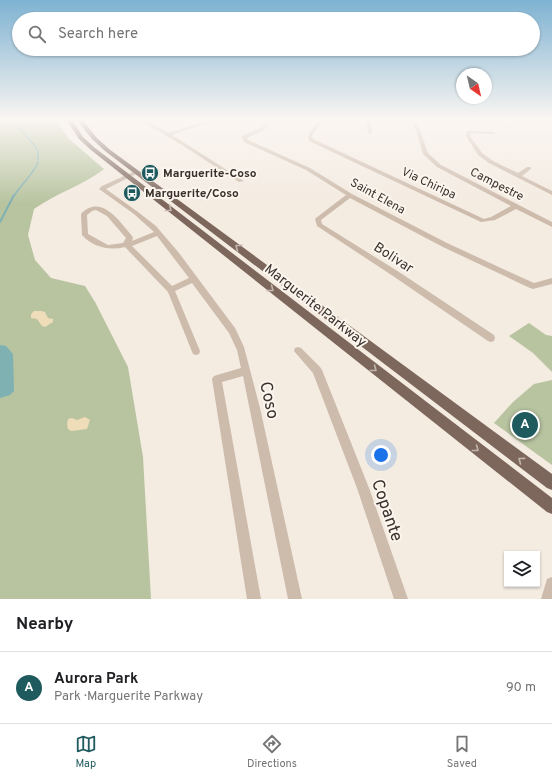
<!DOCTYPE html>
<meta charset="utf-8">
<style>
:root{--surface:#fff;--page:#f6f6f6;--text:#202124;--muted:#757577;--line:#e0e0e0;--accent:#1f5a5e}
body{margin:0;font-family:Overpass,sans-serif;background:var(--page);color:var(--text)}
.controls{position:absolute;right:12px;bottom:12px;display:grid;overflow:hidden;border-radius:0px;box-shadow:0 1px 3px #0004}
.controls button{width:36px;height:36px;display:grid;place-items:center;padding:0;border:0;border-bottom:1px solid var(--line);background:var(--surface);color:var(--text);font:20px sans-serif}
.compass{position:absolute;left:456px;top:68px;width:36px;height:36px;border-radius:50%;background:var(--surface);box-shadow:0 1px 3px #0004;rotate:146deg}
.you{position:absolute;left:381px;top:455px;width:14px;height:14px;margin:-10px;border:3px solid #fff;border-radius:50%;background:#1a73e8;box-shadow:0 0 0 6px #1a73e833}
.badge{display:grid;place-items:center;width:26px;height:26px;border-radius:50%;background:var(--accent);color:#fff;font-size:13px;font-weight:700}
.pin{position:absolute;translate:-50% -50%;border:2px solid #fff;box-shadow:0 1px 4px #0006}
.list{margin:0;padding:0;list-style:none}
h2{display:flex;justify-content:space-between;align-items:center;height:52px;margin:0;padding:0 16px;font-size:17px}
h2 small{font-size:13px;font-weight:400;color:var(--muted)}
.list li{display:grid;grid-template-columns:26px 1fr auto;gap:12px;align-items:center;box-sizing:border-box;height:72px;padding:0 16px;border-top:1px solid var(--line)}
.list b{display:block;font-size:15px;white-space:nowrap}
.list p{margin:0;font-size:13px;white-space:nowrap;color:var(--muted)}
.list em{font-size:13px;font-style:normal;color:var(--muted)}
.icon{flex:none;width:22px;height:22px;fill:none;stroke:currentColor;stroke-width:2;stroke-linecap:round;stroke-linejoin:round}
.map{position:relative;flex:none;width:552px;height:599px;overflow:hidden}
.search{position:absolute;background:var(--surface);box-shadow:0 1px 3px #0004;left:12px;right:12px;top:12px;height:44px;display:flex;align-items:center;gap:10px;box-sizing:border-box;padding:0 14px;border-radius:22px;color:var(--muted);font-size:15px}
.sheet{height:124px;background:var(--surface)}
nav{display:flex;justify-content:space-around;align-items:center;box-sizing:border-box;height:56px;border-top:1px solid var(--line);background:var(--surface);font-size:11px;color:var(--muted)}
nav a{display:grid;justify-items:center;gap:2px}
nav .on{color:var(--accent)}
.map>svg:first-child{display:block}
.green{fill:#b8c4a0}
.sand{fill:#efdcb8}
.water{fill:#7fb0b2}
.lines{fill:none;stroke-linecap:round;stroke-linejoin:round}
.stream-far1{stroke:#7fb0b2;stroke-width:1.5}
.stream{stroke:#7fb0b2;stroke-width:2}
.street{fill:#cdbbac;fill-rule:evenodd}
.primary{fill:#7d675c;fill-rule:evenodd}
.oneway{stroke:#c2b5ac}
.labels{text-anchor:middle;stroke-width:4;stroke-linejoin:round;paint-order:stroke}
.far-poi-label{font-size:12px;font-weight:bold;fill:#3b302b;stroke:#fbf5ee;text-anchor:start}
.far-street-label{font-size:12px;fill:#3b302b;stroke:#fbf5ee}
.street-label{font-size:14px;fill:#3b302b;stroke:#fbf5ee}
.near-street-label{font-size:17px;fill:#3b302b;stroke:#fbf5ee}
</style>
<div class="map">
<svg width="552" height="599" viewBox="0 0 552 599">
<rect width="100%" height="100%" fill="#f4ebe1"/>
<g class="green">
<path d="M0,119H56L69,139L104,169C82,186 56,193 34,209L28,235L35,260L51,278L85,286L95,302L128,367L143,457L151,599H0Z"/>
<polygon points="529,323 546,335 552,336 552,372 533,353 509,336"/>
<polygon points="552,380 552,465 494,423 513,402 534,384"/>
</g>
<g class="sand">
<polygon points="34,311 41,311 45,312 48,318 53,319 53,322 45,327 42,326 37,319 31,318 31,314"/>
<polygon points="85,417 90,420 87,429 71,431 68,429 67,424 68,419 72,418 77,420"/>
</g>
<polygon class="water" points="0,345 6,346 13,354 14,391 10,395 0,398"/>
<g class="lines">
<g class="stream-far1">
<polyline points="11,119 35,146 38,151 38,160"/>
<path d="M14,196C21,184 34,174 38,162"/>
</g>
<polyline class="stream" points="0,222 14,195"/>
<g class="street">
<polygon points="138,119 144,119 169,133 211,119 218,119 172,135 244,181 239,182 182,145"/>
<path d="M269,119H273C268,130 257,133 247,138L248,140L310,168L352,194L447,243L514,274L534,283L552,278V284L533,289L530,288L443,247L350,198L321,220L322,224L399,272L494,335L495,338L494,341L491,342L488,341L393,276L317,226L315,219L316,218L346,195L306,170L244,142L242,137V136L262,127Z"/>
<polygon points="317,119 321,119 320,124 312,136 313,139 484,219 491,217 511,206 437,167 423,154 416,130 410,119 414,119 420,130 428,153 441,165 552,222 552,227 516,209 495,220 481,222 309,141 308,136 316,124"/>
<polygon points="364,119 368,119 371,124 372,134 368,133 367,124"/>
<polygon points="467,131 495,132 495,133 493,134 471,133 470,136 482,153 493,161 518,173 527,167 531,167 531,169 522,176 552,191 552,195 489,163 478,155 466,136"/>
<path d="M135,171L140,172L106,189L138,212L156,226L179,253L235,328L244,347L260,408L302,599H288L243,376L222,382L261,599H247L212,379L214,376L217,375L241,368L237,350L229,333L192,283L175,291L200,351L199,354L196,355L193,354L168,292L125,247C109,251 93,247 82,235L81,214C101,193 120,222 132,236L133,238L132,241L154,232L134,214L99,189L102,186ZM96,210L107,216L126,238L123,243L108,245L88,234L87,215L92,211ZM157,236L189,278L172,286L132,246Z"/>
<polygon points="298,347 301,348 320,367 322,370 369,488 408,599 394,599 357,488 313,373 294,351 295,348"/>
<polygon points="552,577 552,599 541,599 547,579"/>
</g>
<g class="primary">
<polygon points="66,119 72,119 83,137 95,148 552,498 552,514 547,512 91,150 79,139"/>
<polygon points="76,119 82,119 96,137 109,149 552,474 552,490 547,488 105,151 92,139"/>
</g>
</g>
<defs><path id="oneway-chevron" d="M-2-3.5L2.5 0L-2 3.5" fill="none" stroke-width="1.6" stroke-linecap="round" stroke-linejoin="round"/></defs>
<g class="oneway">
<use href="#oneway-chevron" transform="translate(169 209) rotate(38)"/>
<use href="#oneway-chevron" transform="translate(238 247) rotate(-143)"/>
<use href="#oneway-chevron" transform="translate(271 289) rotate(37)"/>
<use href="#oneway-chevron" transform="translate(374 369) rotate(38)"/>
<use href="#oneway-chevron" transform="translate(476 449) rotate(38)"/>
<use href="#oneway-chevron" transform="translate(521 460) rotate(-143)"/>
</g>
<linearGradient id="sky" x2="0" y2="1"><stop stop-color="#7eb2d2"/><stop offset="0.59" stop-color="#faf6f2"/><stop offset="1" stop-color="#faf6f2" stop-opacity="0"/></linearGradient>
<rect width="552" height="203" fill="url(#sky)"/>
<defs>
<symbol id="bus-disc" viewBox="-11 -11 22 22"><circle r="9.5" fill="#1f5a5e" stroke="#fbf5ee"/><path d="M-5-6H5V4H4V6H2V4H-2V6H-4V4H-5ZM-3.5-4V0h7V-4ZM-3.5 1.2v1.5H-2V1.2ZM2 1.2v1.5H3.5V1.2Z" fill="#fff"/></symbol>
</defs>
<g fill-rule="evenodd">
<use href="#bus-disc" x="140" y="163" width="20" height="20"/>
<use href="#bus-disc" x="122" y="183" width="20" height="20"/>
</g>
<g class="labels">
<g class="far-poi-label">
<text x="163" y="177">Marguerite-Coso</text>
<text x="145" y="197">Marguerite/Coso</text>
</g>
<g class="far-street-label">
<text transform="translate(429 183) rotate(25)" y="4">Via Chiripa</text>
<text transform="translate(497 184) rotate(27)" y="4">Campestre</text>
<text transform="translate(378 196) rotate(29)" y="4">Saint Elena</text>
</g>
<g class="street-label">
<text transform="translate(394 257) rotate(33)" y="5">Bolivar</text>
<text transform="translate(316 305) rotate(38)" y="5">Marguerite Parkway</text>
</g>
<g class="near-street-label">
<text transform="translate(270 400) rotate(77)" y="6">Coso</text>
<text transform="translate(388 510) rotate(71)" y="6">Copante</text>
</g>
</g>
</svg>
<div class="controls">
<button><svg class="icon" aria-label="layers" viewBox="0 0 24 24"><path d="M12 4l9 5-9 5-9-5zM3 14l9 5 9-5"/></svg></button>
</div>
<svg class="compass" viewBox="-18 -18 36 36"><path d="M0-13l5 13h-10z" fill="#e53935"/><path d="M0 13l5-13h-10z" fill="#757577"/></svg>
<div class="you"></div>
<div class="pin badge" style="left:525px;top:425px">A</div>
<div class="search"><svg class="icon" aria-label="search" viewBox="0 0 24 24"><circle cx="10" cy="10" r="6"/><path d="M15 15l6 6"/></svg>Search here</div>
</div>
<section class="sheet">
<h2>Nearby<small></small></h2>
<ul class="list">
<li><span class="badge">A</span><div><b>Aurora Park</b><p>Park · Marguerite Parkway</p></div><em>90 m</em></li>
</ul>
</section>
<nav>
<a class="on"><svg class="icon" aria-label="map" viewBox="0 0 24 24"><path d="M3 6l6-2 6 2 6-2v14l-6 2-6-2-6 2zM9 4v14M15 6v14"/></svg>Map</a>
<a><svg class="icon" aria-label="directions" viewBox="0 0 24 24"><path d="M12 3l9 9-9 9-9-9zM9 14v-3h6M13 9l2 2-2 2"/></svg>Directions</a>
<a><svg class="icon" aria-label="saved" viewBox="0 0 24 24"><path d="M7 4h10v16l-5-4-5 4z"/></svg>Saved</a>
</nav>
